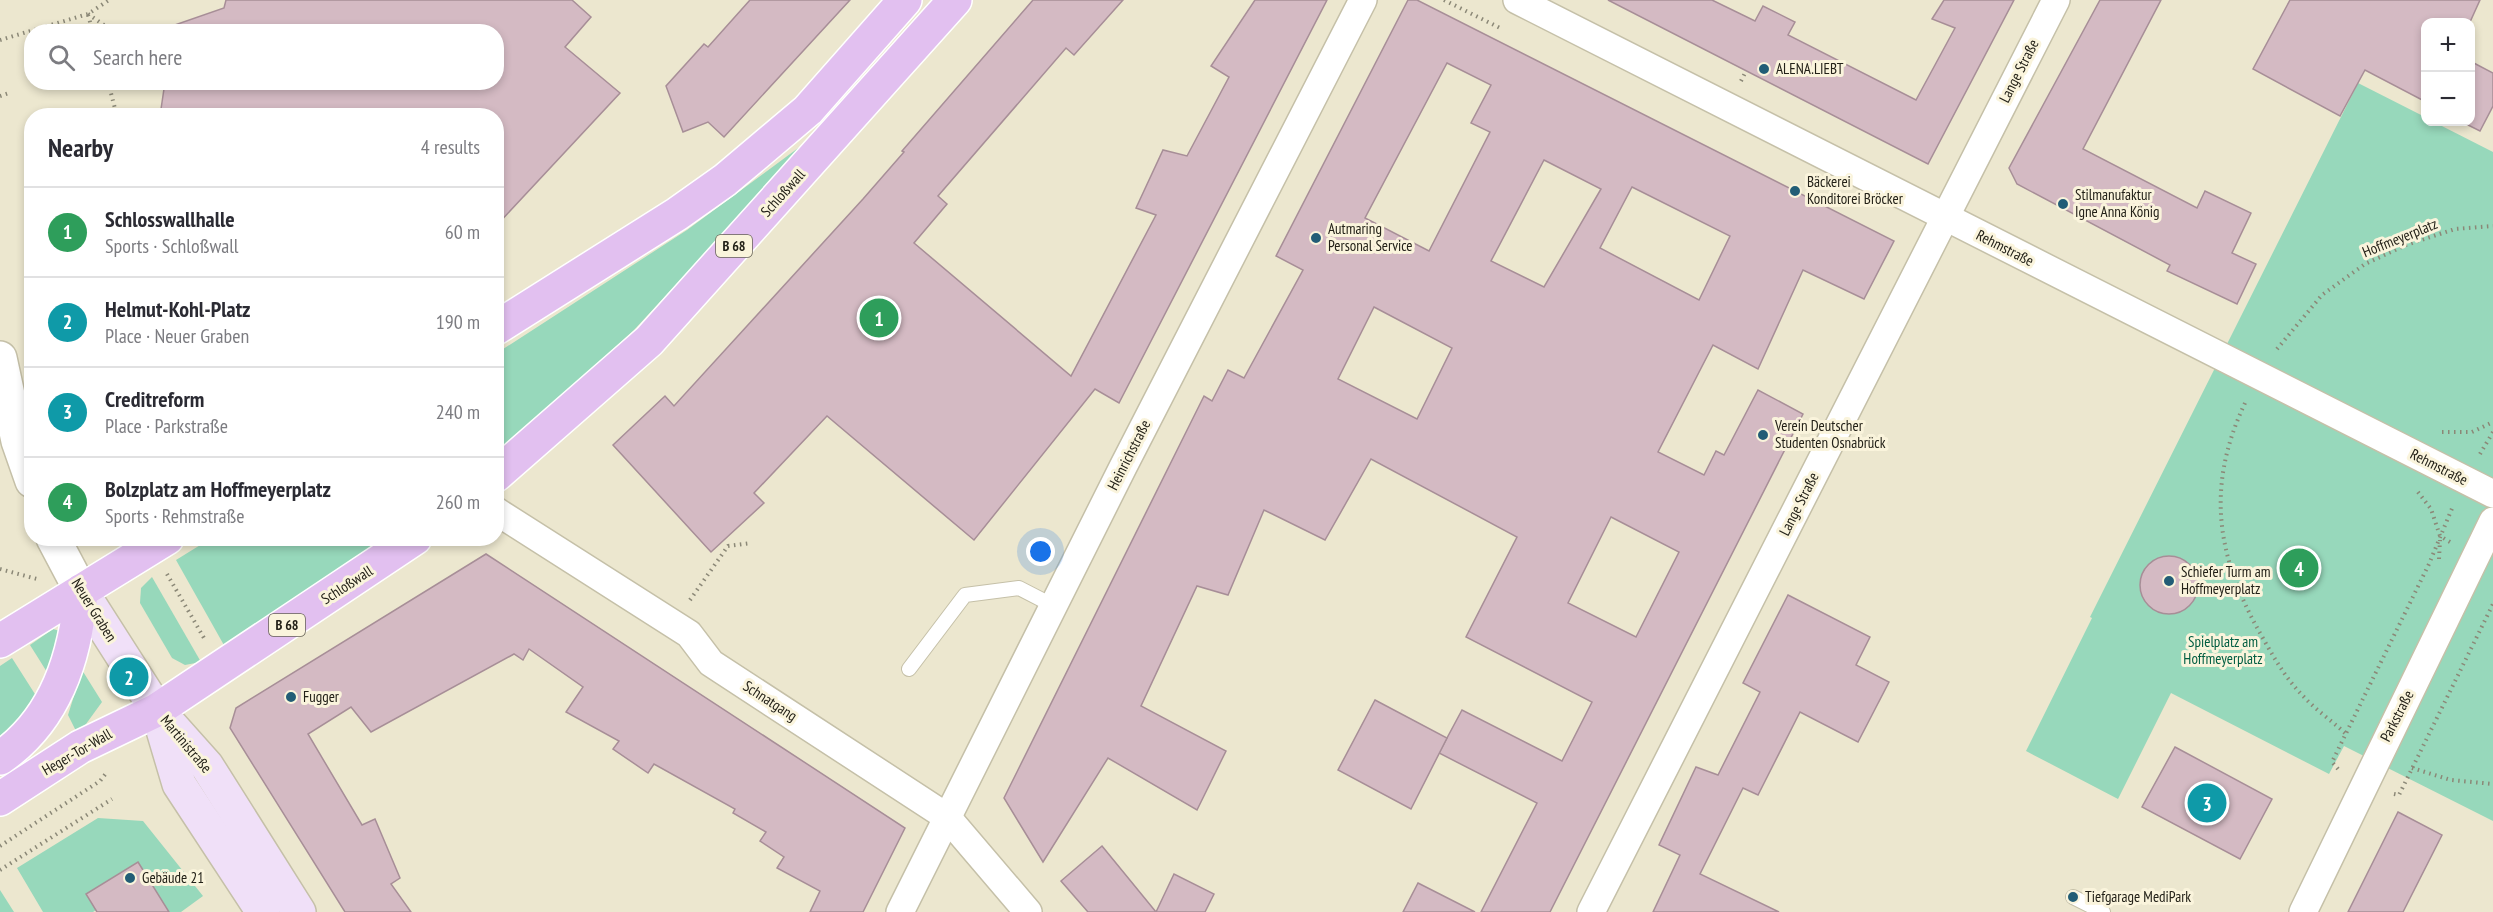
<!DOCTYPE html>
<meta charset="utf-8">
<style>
:root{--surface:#fff;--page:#f2f2f3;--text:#2b2b33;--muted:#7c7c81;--line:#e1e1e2;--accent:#b45309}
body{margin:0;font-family:"PT Sans Narrow",sans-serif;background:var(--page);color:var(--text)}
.controls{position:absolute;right:18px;top:18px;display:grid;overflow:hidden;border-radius:12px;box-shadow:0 3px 9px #0003}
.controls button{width:54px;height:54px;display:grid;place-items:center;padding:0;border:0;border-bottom:2px solid var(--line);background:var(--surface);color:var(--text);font:30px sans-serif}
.you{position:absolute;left:1041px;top:552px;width:21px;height:21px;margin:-15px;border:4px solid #fff;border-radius:50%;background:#1a73e8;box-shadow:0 0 0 9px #1a73e833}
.badge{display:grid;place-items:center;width:39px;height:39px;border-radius:50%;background:var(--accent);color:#fff;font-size:20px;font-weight:700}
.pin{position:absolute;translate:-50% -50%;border:3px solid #fff;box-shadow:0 2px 6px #0006}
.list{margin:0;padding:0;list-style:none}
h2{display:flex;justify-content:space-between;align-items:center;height:78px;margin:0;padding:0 24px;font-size:26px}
h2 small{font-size:20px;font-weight:400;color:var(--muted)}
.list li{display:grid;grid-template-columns:39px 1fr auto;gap:18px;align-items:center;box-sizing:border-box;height:90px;padding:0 24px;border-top:2px solid var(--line)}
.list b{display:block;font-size:22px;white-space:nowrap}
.list p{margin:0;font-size:20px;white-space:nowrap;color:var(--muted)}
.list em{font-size:20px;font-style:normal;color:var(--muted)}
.icon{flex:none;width:33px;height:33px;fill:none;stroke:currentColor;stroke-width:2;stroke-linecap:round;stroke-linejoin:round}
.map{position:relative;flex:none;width:2493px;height:912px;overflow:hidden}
.search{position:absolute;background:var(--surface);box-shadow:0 3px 9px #0003;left:24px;top:24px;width:480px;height:66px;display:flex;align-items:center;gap:15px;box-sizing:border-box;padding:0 21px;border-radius:24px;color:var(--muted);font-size:22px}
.panel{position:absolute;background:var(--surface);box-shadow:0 3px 9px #0003;left:24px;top:108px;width:480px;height:438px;border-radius:24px}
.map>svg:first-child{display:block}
.green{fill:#97d8bb}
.building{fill:#d4bac3;stroke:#a78e97;stroke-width:1.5;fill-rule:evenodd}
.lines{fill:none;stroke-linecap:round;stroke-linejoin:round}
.service-casing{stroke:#c5c0a8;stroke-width:16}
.minor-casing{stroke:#c5c0a8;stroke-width:30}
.tertiary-casing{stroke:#c5c0a8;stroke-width:36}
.secondary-casing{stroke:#c5c0a8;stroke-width:36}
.primary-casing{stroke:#fff;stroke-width:36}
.path{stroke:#8b8877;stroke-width:4;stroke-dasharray:1.5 4.5;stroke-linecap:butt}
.service{stroke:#fff;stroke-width:14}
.minor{stroke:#fff;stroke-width:27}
.tertiary{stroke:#fff;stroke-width:33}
.secondary{stroke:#f0e0f8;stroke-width:33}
.primary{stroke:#e2c0f0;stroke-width:33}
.poi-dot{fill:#225d76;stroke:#faf4dc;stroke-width:2}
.labels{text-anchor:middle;stroke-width:6;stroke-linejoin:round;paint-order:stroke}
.shield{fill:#faf4dc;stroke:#646053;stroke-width:1.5}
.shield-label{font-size:14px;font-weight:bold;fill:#232118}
.poi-label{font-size:15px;fill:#232118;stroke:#faf4dc;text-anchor:start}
.street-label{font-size:15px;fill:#232118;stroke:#faf4dc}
.park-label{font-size:15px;fill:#005d41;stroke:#faf4dc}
</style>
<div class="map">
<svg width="2493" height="912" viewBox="0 0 2493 912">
<rect width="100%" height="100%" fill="#ece7cf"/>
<g class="green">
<polygon points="2358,83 2425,117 2426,122 2434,122 2493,152 2493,821 2344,746 2329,774 2171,693 2118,799 2026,751 2092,618 2090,617"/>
<polygon points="813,137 634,330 497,455 497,353 687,230"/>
<polygon points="210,539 392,539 225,647 176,560"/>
<polygon points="152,577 201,662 185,665 172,658 140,603 141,588"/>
<polygon points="53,629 60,631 52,680 30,645"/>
<polygon points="12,658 40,702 0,747 0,666"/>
<polygon points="82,670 102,702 78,735 68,715"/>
<polygon points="98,818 143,821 203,896 181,912 169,912 138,862 86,894 96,910 93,912 43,912 17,868"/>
<polygon points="0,890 14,912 0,912"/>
</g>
<g class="building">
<polygon points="226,0 572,0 591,17 565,47 620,93 496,226 496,116 160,116 165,82 496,82 496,32 170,32 169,27 224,8"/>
<polygon points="750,0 850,0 724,137 708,122 683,132 666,86 704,44 708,47"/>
<polygon points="1033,0 1123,0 1074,55 1066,48 938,196 947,204 914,243 1071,376 1156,215 1136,208 1163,150 1187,156 1229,77 1211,66 1255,0 1327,0 1119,403 1095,389 974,540 827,416 754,493 764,503 711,552 613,445 665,396 674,406 863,199 904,152 902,151"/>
<path d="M1408,0H1417L1894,241L1864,299L1803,270L1758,369L1713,345L1658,452L1704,475L1716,451L1724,455L1758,390L1803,414L1550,912H1481L1537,803L1439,753L1462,710L1562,761L1592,702L1466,637L1517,537L1371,459L1325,540L1264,510L1228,595L1197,586L1141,706L1226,751L1197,810L1108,758L1043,862L1004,798L1204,396L1212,401L1228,370L1244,378L1303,270L1276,256ZM1447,63L1491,85L1471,123L1490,132L1429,251L1365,218ZM1544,160L1601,189L1544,287L1491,261ZM1632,187L1730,236L1699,300L1600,248ZM1374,307L1452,348L1417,419L1338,379ZM1611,517L1679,552L1636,637L1568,603Z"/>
<polygon points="1608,0 1712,0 1755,21 1763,6 1795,22 1788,35 1916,100 1955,28 1932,19 1944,0 2014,0 1928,164"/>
<polygon points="2100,0 2161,0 2083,149 2197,208 2205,191 2251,213 2232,253 2256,264 2237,304 2167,271 2170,265 2017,184 2009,168"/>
<polygon points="2290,0 2480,0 2470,22 2426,22 2426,102 2365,70 2340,116 2253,69"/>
<polygon points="2470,61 2493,73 2493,106 2480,131 2462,122 2470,122"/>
<polygon points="486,554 905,828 863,912 810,912 820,891 777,868 784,857 760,841 766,832 733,813 735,809 654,764 648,773 613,749 619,741 566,712 583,687 529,649 523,660 514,654 371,732 351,707 308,734 362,825 375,819 400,878 391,884 411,912 345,912 230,728 236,708"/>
<circle cx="2169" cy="585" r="29"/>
<polygon points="1788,595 1870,637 1856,665 1889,682 1858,742 1800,712 1758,795 1743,788 1700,874 1779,912 1653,912 1680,855 1659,845 1696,767 1718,775 1760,692 1743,683"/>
<polygon points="1375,700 1447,738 1411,809 1338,770"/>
<polygon points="2175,747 2272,799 2240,859 2142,807"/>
<polygon points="2398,812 2442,835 2403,912 2348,912"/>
<polygon points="1102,846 1156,912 1174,874 1214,894 1205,912 1088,912 1061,881"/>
<polygon points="138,862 169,912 97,912 86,894"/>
<polygon points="1418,883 1475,912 1403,912"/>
</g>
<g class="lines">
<defs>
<g id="service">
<polyline points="909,669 965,595 1019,588 1052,605"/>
<polyline points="2073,897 2103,912"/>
</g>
<g id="minor">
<polyline points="1517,0 2493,494"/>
<polyline points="496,511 689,634 711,663 947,817 1028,912"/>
<polyline points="900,912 1123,467 1363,0"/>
<polyline points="1591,912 2056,0"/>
<polyline points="2303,912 2493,521"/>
</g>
<g id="tertiary">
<polyline points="0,358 18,441 32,481"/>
<polyline points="53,538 81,591"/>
</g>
<g id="secondary">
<polyline points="81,591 157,710 207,766 299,912"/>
<polyline points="160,720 179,784 263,912"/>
</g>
<g id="primary">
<polyline points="496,328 677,214 725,180 808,110 905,0"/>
<polyline points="496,475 649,341 955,0"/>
<polyline points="0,641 167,538"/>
<path d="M0,758C56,720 76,655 81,591"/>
<polyline points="0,799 80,747 157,710 415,538"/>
</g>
</defs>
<use href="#service" class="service-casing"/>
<use href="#minor" class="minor-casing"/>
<use href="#tertiary" class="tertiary-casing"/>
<use href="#secondary" class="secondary-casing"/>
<use href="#primary" class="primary-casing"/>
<g class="path">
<polyline points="1444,0 1500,28"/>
<polyline points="88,14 114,32"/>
<polyline points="88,15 93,32"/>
<polyline points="0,40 88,14 109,0"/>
<polyline points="1741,81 1746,71"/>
<polyline points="108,82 117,116"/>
<polyline points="0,96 9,93"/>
<polyline points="2277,349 2322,295 2365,264 2406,245 2455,229 2493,226"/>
<path d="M2245,403C2206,486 2216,555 2260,633C2273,656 2285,678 2304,697C2316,710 2332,721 2345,733"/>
<polyline points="2442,432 2472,432 2493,422"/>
<polyline points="2480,454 2493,432"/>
<polyline points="2418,492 2431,509 2440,536 2450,542"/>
<polyline points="2439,559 2440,540"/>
<polyline points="0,569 37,579"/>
<polyline points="167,574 204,638"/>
<polyline points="690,600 728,546 751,543"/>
<polyline points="2412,768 2451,780 2493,784"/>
<polyline points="2338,769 2332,762 2429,564 2453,506"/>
<polyline points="2394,794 2399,795 2493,604"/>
<polyline points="0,846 100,781 107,772"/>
<polyline points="0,870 112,799"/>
</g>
<use href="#service" class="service"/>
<use href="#minor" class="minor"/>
<use href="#tertiary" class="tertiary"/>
<use href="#secondary" class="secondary"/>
<use href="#primary" class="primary"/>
</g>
<g class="poi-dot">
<circle cx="1764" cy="69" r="6"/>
<circle cx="1795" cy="191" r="6"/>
<circle cx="2063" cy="204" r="6"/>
<circle cx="1316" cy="238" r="6"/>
<circle cx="1763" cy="435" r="6"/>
<circle cx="2169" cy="581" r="6"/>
<circle cx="291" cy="697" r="6"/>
<circle cx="130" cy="878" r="6"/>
<circle cx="2073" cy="897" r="6"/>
</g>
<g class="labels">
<g class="shield">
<rect x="716" y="235" width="36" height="22" rx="4.5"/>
<rect x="269" y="614" width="36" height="22" rx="4.5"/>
</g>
<g class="shield-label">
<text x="734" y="251">B 68</text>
<text x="287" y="630">B 68</text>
</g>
<g class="poi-label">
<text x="1776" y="74">ALENA.LIEBT</text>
<text x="1807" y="187">Bäckerei<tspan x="1807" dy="17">Konditorei Bröcker</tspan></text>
<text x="2075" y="200">Stilmanufaktur<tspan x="2075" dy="17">Igne Anna König</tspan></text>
<text x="1328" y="234">Autmaring<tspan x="1328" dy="17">Personal Service</tspan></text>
<text x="1775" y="431">Verein Deutscher<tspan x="1775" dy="17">Studenten Osnabrück</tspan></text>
<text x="2181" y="577">Schiefer Turm am<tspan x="2181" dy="17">Hoffmeyerplatz</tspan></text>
<text x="303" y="702">Fugger</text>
<text x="142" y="883">Gebäude 21</text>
<text x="2085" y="902">Tiefgarage MediPark</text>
</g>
<g class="street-label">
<text transform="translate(2019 71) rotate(-63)" y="5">Lange Straße</text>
<text transform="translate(783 193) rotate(-48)" y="5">Schloßwall</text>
<text transform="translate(2400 238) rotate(-22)" y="5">Hoffmeyerplatz</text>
<text transform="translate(2005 248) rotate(27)" y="5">Rehmstraße</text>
<text transform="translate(1129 455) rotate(-63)" y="5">Heinrichstraße</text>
<text transform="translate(2439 467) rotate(27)" y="5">Rehmstraße</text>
<text transform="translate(1799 504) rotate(-63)" y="5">Lange Straße</text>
<text transform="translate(347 585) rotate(-33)" y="5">Schloßwall</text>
<text transform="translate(94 610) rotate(58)" y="5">Neuer Graben</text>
<text transform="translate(770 701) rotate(33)" y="5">Schnatgang</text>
<text transform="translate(2397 716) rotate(-63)" y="5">Parkstraße</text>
<text transform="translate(186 744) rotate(50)" y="5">Martinistraße</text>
<text transform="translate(77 752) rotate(-30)" y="5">Heger-Tor-Wall</text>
</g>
<g class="park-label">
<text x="2223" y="647">Spielplatz am<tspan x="2223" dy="17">Hoffmeyerplatz</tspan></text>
</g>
</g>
</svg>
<div class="controls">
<button>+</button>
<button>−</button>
</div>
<div class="you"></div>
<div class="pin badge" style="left:879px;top:318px;background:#2e9e5b">1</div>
<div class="pin badge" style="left:129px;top:677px;background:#0f9aa8">2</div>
<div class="pin badge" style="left:2207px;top:803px;background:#0f9aa8">3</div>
<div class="pin badge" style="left:2299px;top:568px;background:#2e9e5b">4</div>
<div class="search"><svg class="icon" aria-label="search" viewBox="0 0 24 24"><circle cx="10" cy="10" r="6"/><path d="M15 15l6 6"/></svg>Search here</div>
<section class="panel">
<h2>Nearby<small>4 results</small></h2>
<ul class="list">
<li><span class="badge" style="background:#2e9e5b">1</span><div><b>Schlosswallhalle</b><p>Sports · Schloßwall</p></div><em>60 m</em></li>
<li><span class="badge" style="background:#0f9aa8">2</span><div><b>Helmut-Kohl-Platz</b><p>Place · Neuer Graben</p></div><em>190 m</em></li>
<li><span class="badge" style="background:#0f9aa8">3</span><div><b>Creditreform</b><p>Place · Parkstraße</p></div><em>240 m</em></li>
<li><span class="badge" style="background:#2e9e5b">4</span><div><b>Bolzplatz am Hoffmeyerplatz</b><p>Sports · Rehmstraße</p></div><em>260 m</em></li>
</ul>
</section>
</div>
